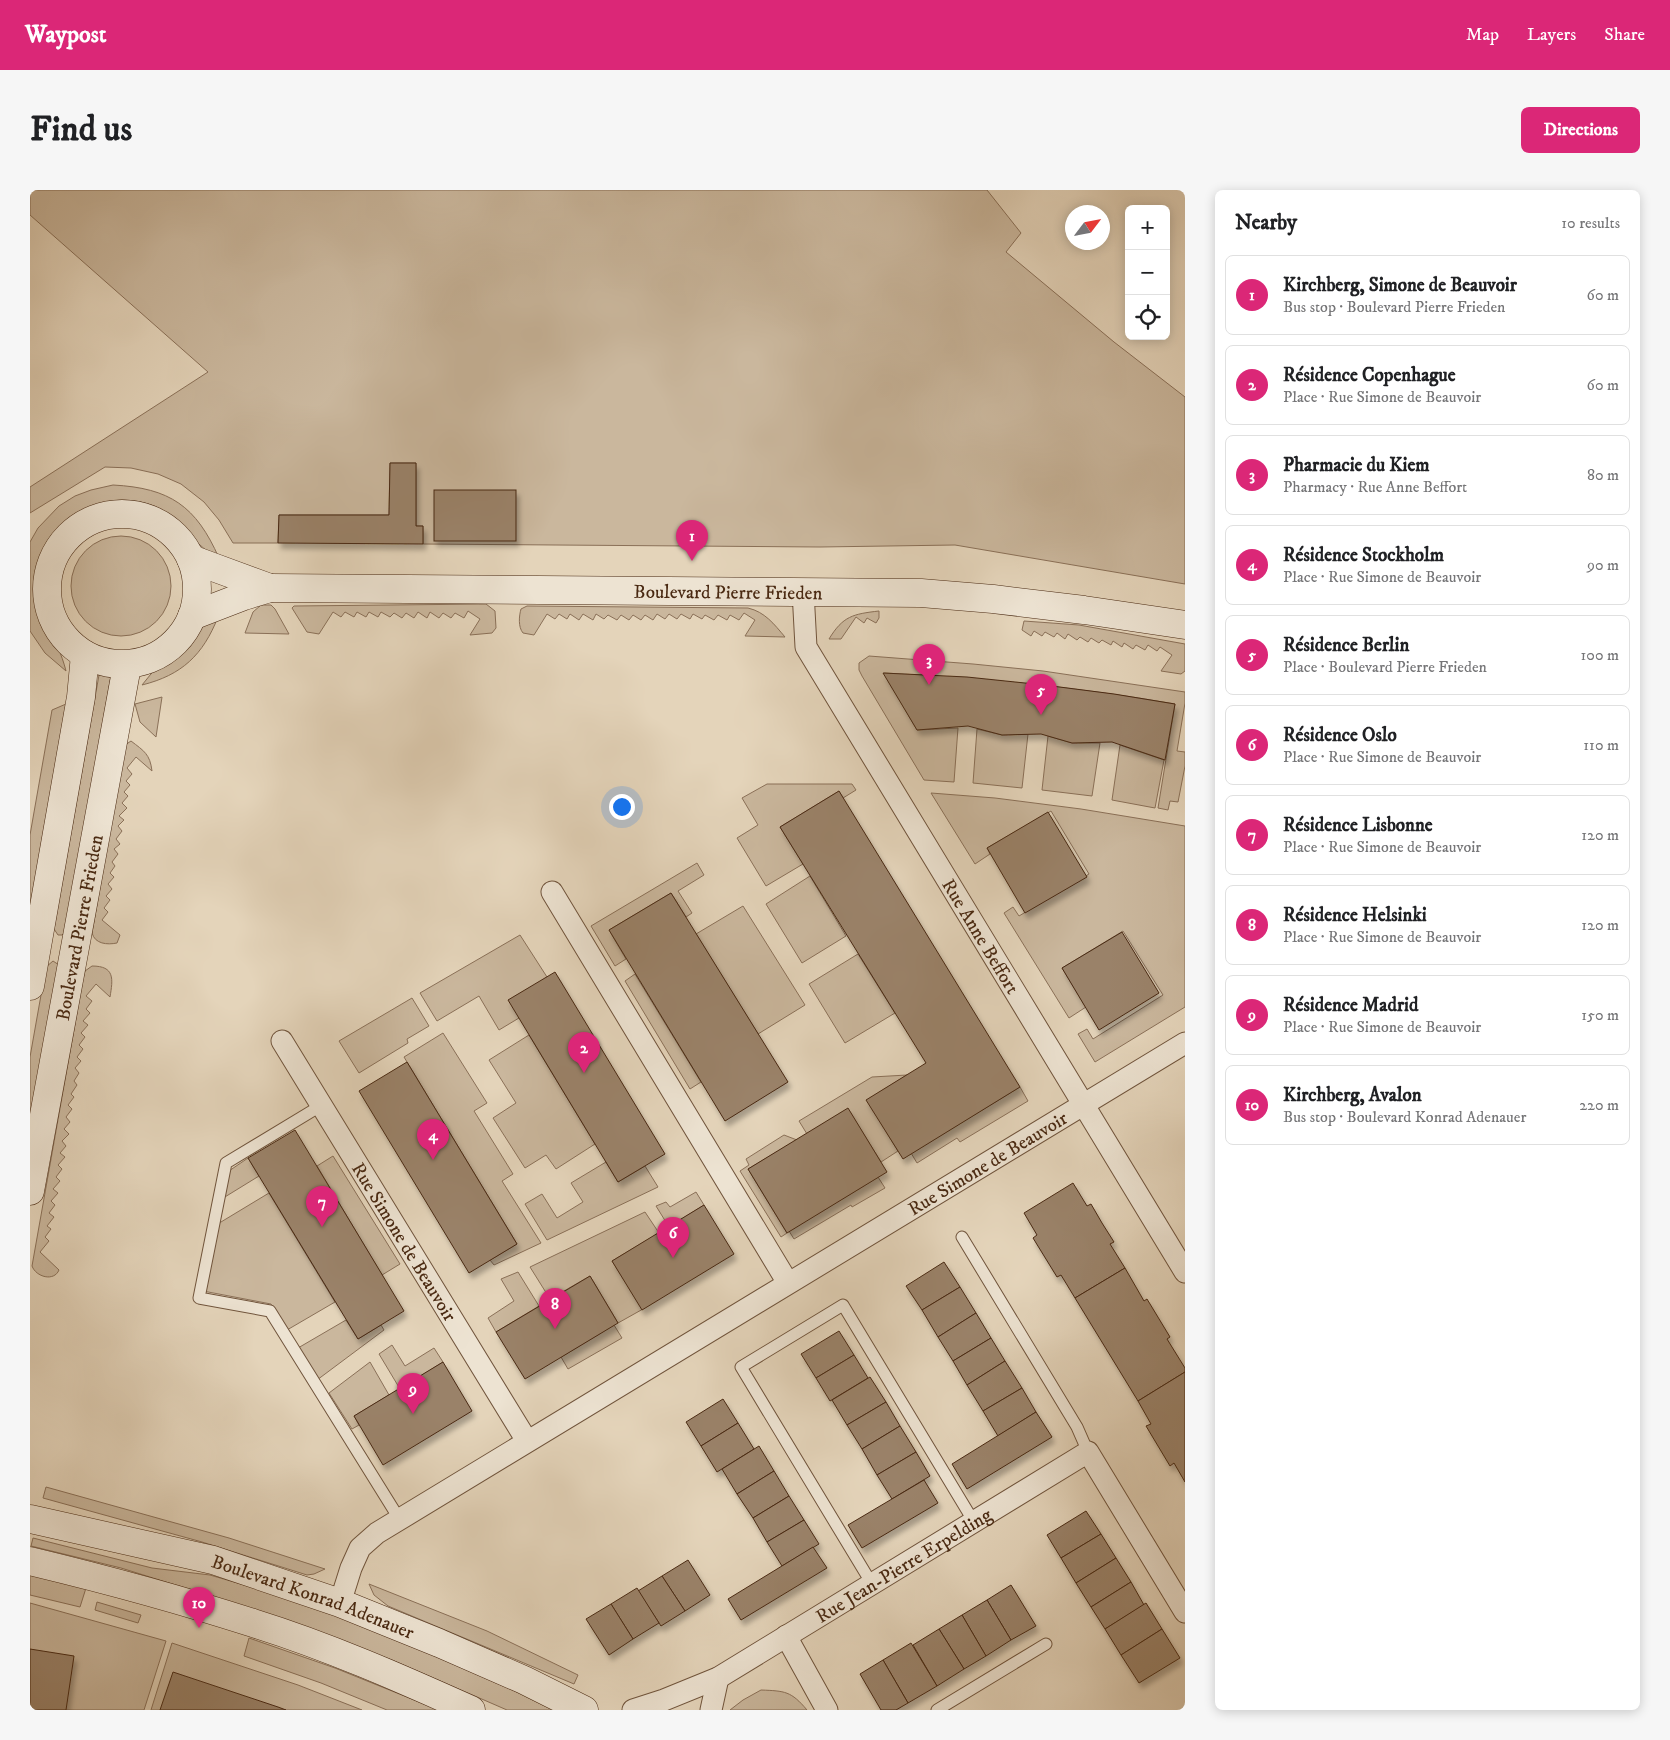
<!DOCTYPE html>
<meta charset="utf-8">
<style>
:root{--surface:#fff;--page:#f6f6f6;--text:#202124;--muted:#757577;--line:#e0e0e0;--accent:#db2777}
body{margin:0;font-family:"IM FELL DW Pica",serif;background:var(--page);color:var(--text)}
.controls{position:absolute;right:15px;top:15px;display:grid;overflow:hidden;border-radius:8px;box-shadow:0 2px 12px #0003}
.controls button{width:45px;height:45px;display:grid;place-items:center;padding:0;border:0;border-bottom:1px solid var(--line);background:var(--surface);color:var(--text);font:25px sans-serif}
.compass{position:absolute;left:1035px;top:15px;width:45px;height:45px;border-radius:50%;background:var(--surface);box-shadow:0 2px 12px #0003;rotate:58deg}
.you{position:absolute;left:591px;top:616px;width:18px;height:18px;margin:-12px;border:4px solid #fff;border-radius:50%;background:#1a73e8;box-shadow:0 0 0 8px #1a73e833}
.badge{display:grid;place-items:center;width:32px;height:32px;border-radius:50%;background:var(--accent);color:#fff;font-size:16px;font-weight:700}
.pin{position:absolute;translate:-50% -41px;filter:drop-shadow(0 1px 2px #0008)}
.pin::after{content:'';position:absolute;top:26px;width:18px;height:15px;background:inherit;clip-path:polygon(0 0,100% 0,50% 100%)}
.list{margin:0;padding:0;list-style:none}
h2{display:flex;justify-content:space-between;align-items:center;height:65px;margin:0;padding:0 20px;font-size:21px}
h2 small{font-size:16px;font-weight:400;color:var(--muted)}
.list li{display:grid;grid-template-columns:32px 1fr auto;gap:15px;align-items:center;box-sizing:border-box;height:80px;margin:0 10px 10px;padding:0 10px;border:1px solid var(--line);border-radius:8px}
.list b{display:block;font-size:19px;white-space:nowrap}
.list p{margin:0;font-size:16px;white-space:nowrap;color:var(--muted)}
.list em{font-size:16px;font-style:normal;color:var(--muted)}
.icon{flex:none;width:28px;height:28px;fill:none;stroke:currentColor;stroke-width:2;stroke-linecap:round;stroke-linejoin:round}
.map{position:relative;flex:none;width:1155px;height:1520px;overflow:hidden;border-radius:8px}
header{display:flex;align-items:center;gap:30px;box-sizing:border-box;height:70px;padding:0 25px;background:var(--accent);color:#fff}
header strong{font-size:24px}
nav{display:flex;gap:28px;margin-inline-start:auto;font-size:18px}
.intro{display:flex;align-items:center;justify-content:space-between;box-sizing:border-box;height:120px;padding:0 30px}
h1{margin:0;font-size:35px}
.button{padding:12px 22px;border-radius:8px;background:var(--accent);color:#fff;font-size:18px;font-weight:700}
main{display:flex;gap:30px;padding:0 30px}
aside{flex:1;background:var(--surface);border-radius:8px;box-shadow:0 2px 12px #0003}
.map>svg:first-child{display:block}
.green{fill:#cab79d;stroke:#8a7058}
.building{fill:#9a8269;stroke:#492912;filter:url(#shadow)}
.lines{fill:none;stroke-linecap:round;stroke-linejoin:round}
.service-casing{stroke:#70543c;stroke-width:13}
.minor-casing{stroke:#70543c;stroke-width:23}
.secondary-casing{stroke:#492912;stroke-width:29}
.service{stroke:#ede3d2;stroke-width:11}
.minor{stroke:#ede3d2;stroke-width:21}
.secondary{stroke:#ede3d2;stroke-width:28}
.labels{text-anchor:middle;stroke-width:4.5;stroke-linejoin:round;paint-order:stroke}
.street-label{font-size:19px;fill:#492912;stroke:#ede3d2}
</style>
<header>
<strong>Waypost</strong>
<nav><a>Map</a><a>Layers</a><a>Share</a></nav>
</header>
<div class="intro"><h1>Find us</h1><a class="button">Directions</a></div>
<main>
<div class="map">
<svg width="1155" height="1520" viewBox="0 0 1155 1520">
<defs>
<filter id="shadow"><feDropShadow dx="3" dy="5.5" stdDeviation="2.5" flood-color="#0004"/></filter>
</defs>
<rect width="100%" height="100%" fill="#e4d4ba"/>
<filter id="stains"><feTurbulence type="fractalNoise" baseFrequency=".004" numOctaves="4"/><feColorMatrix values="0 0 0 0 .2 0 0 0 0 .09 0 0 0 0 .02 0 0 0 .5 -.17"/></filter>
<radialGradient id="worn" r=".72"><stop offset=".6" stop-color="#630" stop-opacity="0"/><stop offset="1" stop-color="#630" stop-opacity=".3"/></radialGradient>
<g class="green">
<polygon points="0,0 957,0 991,43 976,62 1084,152 1155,207 1155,394 925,355 790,357 393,354 393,336 386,336 386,273 360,273 359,325 249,325 248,353 203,353 189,330 174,312 151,294 128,284 101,278 75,277 0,323 0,297 178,182 0,25"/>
<path d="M83,295C140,298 166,316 189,368C182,364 175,360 170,355C154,341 144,324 124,316C61,292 0,346 7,412C10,429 19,441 27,456C31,464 34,473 36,481L15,463L0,441V352L8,338L29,316L45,306L61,300Z"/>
<circle cx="91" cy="396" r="50"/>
<polygon points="456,414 465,421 466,438 462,443 440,445 450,429 438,421 434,428 425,423 421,428 413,423 409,428 400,422 397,428 388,422 384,428 376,423 372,428 364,423 360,427 351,422 348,427 339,422 336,427 327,422 324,427 315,422 311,427 303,422 289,444 277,442 262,418 264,416"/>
<polygon points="231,415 241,415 245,419 259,444 215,443 223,422"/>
<path d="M497,416L718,418C735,422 744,434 755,447L715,446L725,430L714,423L709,430L700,425L697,430L688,425L684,430L675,425L672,429L663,424L660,429L651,424L647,429L639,424L635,429L627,424L623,430L615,425L611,430L603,425L599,430L591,425L587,430L578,425L574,429L566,424L563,430L553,424L549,430L540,424L537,429L529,424L525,429L517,424L504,445L493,443C488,437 489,426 491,419Z"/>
<path d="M849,421V428L846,433L837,428L834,433L826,427L811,449H799C813,426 823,424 849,421Z"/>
<path d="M188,427C173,465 152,485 112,495L125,479L174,435Z"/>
<polygon points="994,431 1049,435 1155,454 1155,481 1151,484 1131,481 1142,465 1130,457 1127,461 1118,455 1115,460 1106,455 1103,459 1094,453 1092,457 1083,451 1081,455 1072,450 1069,453 1061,448 1058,452 1050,447 1047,450 1038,444 1035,449 1027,443 1024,447 1015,442 1012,446 1004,441 1001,446 992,440"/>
<path d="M839,466L943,474L1013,481L1155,502V513L1147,561L1155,562V576L1148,612L1140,611L1138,620L1128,618L1145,514C1048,497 952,488 854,483L887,540L928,538L924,592L894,590L832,486L829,480V473Z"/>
<polygon points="71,481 78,482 81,486 36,741 32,745 28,745 24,739 69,485"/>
<polygon points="132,507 126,547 110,532 105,514"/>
<polygon points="36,514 0,719 0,645 22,520"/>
<polygon points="947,539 972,545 998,544 992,598 943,593"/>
<polygon points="1018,546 1042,553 1070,553 1062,606 1012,600"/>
<path d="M101,551C114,561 120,564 122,581L106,567L97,578L102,584L96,591L100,595L94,602L98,606L92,613L97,618L89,626L94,630L88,636L92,641L86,649L90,654L84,659L88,664L82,672L85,676L80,683L84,687L78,694L82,699L76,706L80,710L74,718L78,722L72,730L90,745L87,753C77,755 65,754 62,743L95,555Z"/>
<polygon points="1090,555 1134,570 1125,618 1082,610"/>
<polygon points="737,594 822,594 826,600 813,608 809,601 750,637 773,674 736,696 707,648 728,635 712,608"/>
<polygon points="901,603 965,608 1051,619 1155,636 1155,817 1065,872 1048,844 1057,839 1063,849 1133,805 1093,741 1032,778 1056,817 1039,828 974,723 983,717 989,726 1059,684 1021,621 957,658 960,664 945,674"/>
<polygon points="667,673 674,685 648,701 662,723 656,727 641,703 579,740 596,769 585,776 561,736"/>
<polygon points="780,686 816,746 772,773 736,714"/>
<polygon points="713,716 775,815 728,844 666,744"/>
<polygon points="490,745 517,787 489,828 469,840 449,806 407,831 390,803"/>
<polygon points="828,764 865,823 815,853 779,794"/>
<polygon points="23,771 29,775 0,943 0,867 16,777"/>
<path d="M62,776C85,776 83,789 80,807L66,794L56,806L62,811L56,819L60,823L53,831L58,835L51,843L55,847L49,855L53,859L47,867L51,871L45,878L49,883L44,891L47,895L41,904L44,907L38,915L42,919L36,927L40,932L34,939L39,944L32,951L36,956L30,963L35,967L28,975L32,979L26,987L30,991L23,999L28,1003L21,1011L25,1015L19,1023L24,1027L17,1036L21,1039L15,1047L19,1051L10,1062L29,1080C24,1092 6,1087 2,1076L53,789L55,781Z"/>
<polygon points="605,784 671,892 660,899 595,791"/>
<polygon points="382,808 399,836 377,849 378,853 329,883 309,851"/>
<polygon points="413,843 457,913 444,921 483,984 472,991 511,1053 464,1075 460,1070 487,1054 374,867"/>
<polygon points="499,845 565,954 526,979 516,965 495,978 463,928 486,913 459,870"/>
<polygon points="877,885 837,910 868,961 851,972 818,919 777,944 769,931 842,887"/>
<polygon points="990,897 998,911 930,952 927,948 887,973 881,963"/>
<polygon points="754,945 767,950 718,979 757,1043 751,1047 710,981 719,975 716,969"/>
<polygon points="303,966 370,1074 352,1085 287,976"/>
<polygon points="218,968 229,986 190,1010 196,983"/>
<polygon points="576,972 588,992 615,976 628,997 517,1050 495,1014 512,1004 527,1028 553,1012 541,993"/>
<polygon points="848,987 855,998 822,1017 821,1015 764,1049 759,1041"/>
<polygon points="666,1002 674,1015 639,1037 626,1016 636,1012 640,1017"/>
<polygon points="239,1003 305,1112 257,1140 241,1114 173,1101 186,1035"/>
<polygon points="615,1022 629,1043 582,1071 613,1119 588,1133 560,1086 520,1109 500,1077"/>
<polygon points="488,1082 509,1116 466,1142 458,1128 484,1111 471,1089"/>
<polygon points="316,1130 328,1149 351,1135 354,1140 287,1190 268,1158"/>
<polygon points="584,1135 592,1148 538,1179 531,1167"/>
<polygon points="362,1155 375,1176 404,1158 413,1172 370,1199 349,1164"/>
<polygon points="340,1172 359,1205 324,1226 329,1235 322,1239 299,1203"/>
<polygon points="16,1297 199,1348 295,1379 284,1384 277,1385 172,1352 13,1308"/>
<polygon points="3,1348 122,1378 180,1385 238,1402 305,1425 371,1451 489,1503 523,1520 477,1520 362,1470 232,1422 91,1378 1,1356"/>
<polygon points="0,1385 56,1398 50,1417 0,1405"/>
<polygon points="339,1394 457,1441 548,1485 544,1494 358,1416 344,1405"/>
<polygon points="67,1412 111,1425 108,1433 65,1420"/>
<polygon points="0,1413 136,1451 114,1520 0,1520"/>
<polygon points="219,1448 305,1478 409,1520 357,1520 291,1493 214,1466"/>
<polygon points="142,1453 268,1495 332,1520 121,1520"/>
<path d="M731,1500C755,1501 761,1501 777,1520H700L713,1510Z"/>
</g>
<g class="building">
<polygon points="360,273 386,273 386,336 393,336 393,354 248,353 249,325 359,325"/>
<rect x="404" y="300" width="82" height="51"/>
<polygon points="853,483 937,487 1014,495 1084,504 1145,514 1135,570 1082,552 1042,553 1011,544 972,545 938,536 887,540"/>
<polygon points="809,601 990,897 873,969 836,910 896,873 750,637"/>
<polygon points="1018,622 1057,687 995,723 957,658"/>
<polygon points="641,703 758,892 695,931 579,740"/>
<polygon points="1092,742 1129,803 1069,840 1032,778"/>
<polygon points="525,782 635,964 588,992 478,810"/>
<polygon points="377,872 487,1054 439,1083 329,901"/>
<polygon points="818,918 857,982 757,1043 718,979"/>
<polygon points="265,940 374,1121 328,1149 218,968"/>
<polygon points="1043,993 1057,1016 1061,1014 1072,1033 1084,1052 1080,1054 1095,1078 1045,1108 1031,1085 1027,1087 1003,1048 1007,1045 994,1023"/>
<polygon points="674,1015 704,1064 612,1120 582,1071"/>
<polygon points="914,1072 930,1097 892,1120 876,1096"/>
<polygon points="1095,1078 1114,1111 1117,1109 1140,1147 1137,1149 1155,1178 1155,1182 1108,1211 1045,1108"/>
<polygon points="560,1086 588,1133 495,1189 466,1142"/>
<polygon points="930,1097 946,1123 908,1147 892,1120"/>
<polygon points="946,1123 961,1148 923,1171 908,1147"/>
<polygon points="809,1141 824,1165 786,1188 771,1164"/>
<polygon points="961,1148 975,1171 937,1195 923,1171"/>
<polygon points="824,1165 838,1188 800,1211 786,1188"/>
<polygon points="975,1171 992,1198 953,1221 937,1195"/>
<polygon points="413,1172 442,1221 353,1275 324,1226"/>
<polygon points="1155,1182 1155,1292 1144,1273 1140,1276 1116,1236 1121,1234 1108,1211"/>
<polygon points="840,1187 856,1212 817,1235 802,1210"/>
<polygon points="992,1198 1006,1222 968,1246 953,1221"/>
<polygon points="693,1209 708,1233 671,1256 656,1232"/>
<polygon points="856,1212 870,1236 832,1259 817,1235"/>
<polygon points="1006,1222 1022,1247 937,1299 922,1274"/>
<polygon points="708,1233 724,1259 687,1282 671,1256"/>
<polygon points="870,1236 886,1262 847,1285 832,1259"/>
<polygon points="729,1256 744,1281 707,1304 692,1279"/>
<polygon points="886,1262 900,1286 862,1309 847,1285"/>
<polygon points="744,1281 759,1306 723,1328 707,1304"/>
<polygon points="894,1290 908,1313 832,1358 818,1335"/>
<polygon points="759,1306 774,1330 737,1352 723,1328"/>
<polygon points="1056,1321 1071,1344 1031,1368 1017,1345"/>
<polygon points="774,1330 789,1354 752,1376 737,1352"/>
<polygon points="1071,1344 1086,1368 1046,1393 1031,1368"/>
<polygon points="783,1357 797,1378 711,1430 698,1409"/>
<polygon points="1086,1368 1101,1392 1061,1417 1046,1393"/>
<polygon points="658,1370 680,1405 655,1421 632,1386"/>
<polygon points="632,1386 655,1421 631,1436 608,1401"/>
<polygon points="1101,1392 1114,1415 1075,1439 1061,1417"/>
<polygon points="981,1395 1006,1436 981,1450 957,1410"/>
<polygon points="607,1398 629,1433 603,1449 581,1414"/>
<polygon points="957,1410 981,1450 956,1466 932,1425"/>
<polygon points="1116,1413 1132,1439 1091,1465 1075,1439"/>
<polygon points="581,1414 603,1449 579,1465 556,1429"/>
<polygon points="932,1425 956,1466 934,1479 909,1439"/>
<polygon points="909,1439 934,1479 907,1496 883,1455"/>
<polygon points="1132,1439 1150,1468 1109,1493 1091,1465"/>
<polygon points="881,1453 907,1496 878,1513 853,1470"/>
<polygon points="0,1459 44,1466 36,1520 0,1520"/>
<polygon points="853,1470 878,1513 866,1520 851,1520 830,1484"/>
<polygon points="143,1482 248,1517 256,1520 130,1520"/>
</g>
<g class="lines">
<defs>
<g id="service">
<polyline points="292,915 196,973 169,1108 240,1121 370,1330"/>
<polyline points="932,1047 1047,1237 1058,1262"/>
<polyline points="842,1394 711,1177 813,1115 944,1332"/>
<polyline points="907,1520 1016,1454"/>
</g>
<g id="minor">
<path id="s1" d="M773,401L776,457L1155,1082"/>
<polyline points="522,702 758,1093"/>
<path id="s2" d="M252,851L497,1251"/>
<path id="s3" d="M310,1413L321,1378L330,1358L347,1343L1155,853"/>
<polyline points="756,1446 797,1520"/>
<path id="s4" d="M603,1520L634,1510L688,1488L1058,1262L1155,1422"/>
<polyline points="681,1520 688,1488"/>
</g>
<g id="secondary">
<circle cx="92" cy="399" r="75"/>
<polyline points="161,369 240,398"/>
<path id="s5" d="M162,426L214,406L240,398L891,403L963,409L1054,420L1155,435"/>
<polyline points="0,796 51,507 55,465"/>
<path id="s6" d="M0,1001L97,476"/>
<path id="s7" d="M0,1329L183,1370L310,1413L409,1453L494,1490L554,1520"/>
<path d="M0,1371C75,1389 149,1409 223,1433C297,1456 370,1488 441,1520"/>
</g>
</defs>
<use href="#service" class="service-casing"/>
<use href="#minor" class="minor-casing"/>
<use href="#secondary" class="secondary-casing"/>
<use href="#service" class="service"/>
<use href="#minor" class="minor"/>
<use href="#secondary" class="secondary"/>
</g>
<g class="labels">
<g class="street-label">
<text dy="7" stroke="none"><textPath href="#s5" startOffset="541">Boulevard Pierre Frieden</textPath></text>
<text dy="7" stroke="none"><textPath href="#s6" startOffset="268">Boulevard Pierre Frieden</textPath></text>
<text dy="7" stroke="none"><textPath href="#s1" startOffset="394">Rue Anne Beffort</textPath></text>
<text dy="7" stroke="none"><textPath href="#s3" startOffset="795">Rue Simone de Beauvoir</textPath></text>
<text dy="7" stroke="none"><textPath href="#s2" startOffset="235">Rue Simone de Beauvoir</textPath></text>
<text dy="7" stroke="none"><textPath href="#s4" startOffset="308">Rue Jean-Pierre Erpelding</textPath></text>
<text dy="7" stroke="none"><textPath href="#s7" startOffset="294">Boulevard Konrad Adenauer</textPath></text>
</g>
</g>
<rect width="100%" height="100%" filter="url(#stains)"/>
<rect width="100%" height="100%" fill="url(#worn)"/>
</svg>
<div class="controls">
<button>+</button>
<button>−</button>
<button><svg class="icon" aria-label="locate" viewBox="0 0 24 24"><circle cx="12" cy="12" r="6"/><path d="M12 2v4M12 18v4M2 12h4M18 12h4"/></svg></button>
</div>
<svg class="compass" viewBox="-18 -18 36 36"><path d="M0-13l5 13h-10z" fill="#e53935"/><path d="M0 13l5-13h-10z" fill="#757577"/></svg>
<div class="you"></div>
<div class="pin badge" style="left:662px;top:371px">1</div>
<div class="pin badge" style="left:554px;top:883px">2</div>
<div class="pin badge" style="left:899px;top:495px">3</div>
<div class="pin badge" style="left:403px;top:970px">4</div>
<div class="pin badge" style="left:1011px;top:525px">5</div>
<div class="pin badge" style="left:643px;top:1068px">6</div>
<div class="pin badge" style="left:292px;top:1037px">7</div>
<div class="pin badge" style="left:525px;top:1139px">8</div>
<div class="pin badge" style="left:383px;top:1224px">9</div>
<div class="pin badge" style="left:169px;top:1438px">10</div>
</div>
<aside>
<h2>Nearby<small>10 results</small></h2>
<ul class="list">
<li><span class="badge">1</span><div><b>Kirchberg, Simone de Beauvoir</b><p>Bus stop · Boulevard Pierre Frieden</p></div><em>60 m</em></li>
<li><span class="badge">2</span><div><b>Résidence Copenhague</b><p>Place · Rue Simone de Beauvoir</p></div><em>60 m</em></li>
<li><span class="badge">3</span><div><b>Pharmacie du Kiem</b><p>Pharmacy · Rue Anne Beffort</p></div><em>80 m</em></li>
<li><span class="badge">4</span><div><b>Résidence Stockholm</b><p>Place · Rue Simone de Beauvoir</p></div><em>90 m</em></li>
<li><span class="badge">5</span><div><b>Résidence Berlin</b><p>Place · Boulevard Pierre Frieden</p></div><em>100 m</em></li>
<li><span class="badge">6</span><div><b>Résidence Oslo</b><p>Place · Rue Simone de Beauvoir</p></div><em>110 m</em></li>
<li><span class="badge">7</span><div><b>Résidence Lisbonne</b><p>Place · Rue Simone de Beauvoir</p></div><em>120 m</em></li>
<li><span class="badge">8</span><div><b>Résidence Helsinki</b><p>Place · Rue Simone de Beauvoir</p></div><em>120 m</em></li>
<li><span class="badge">9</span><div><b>Résidence Madrid</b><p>Place · Rue Simone de Beauvoir</p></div><em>150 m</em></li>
<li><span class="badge">10</span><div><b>Kirchberg, Avalon</b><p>Bus stop · Boulevard Konrad Adenauer</p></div><em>220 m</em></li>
</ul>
</aside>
</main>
